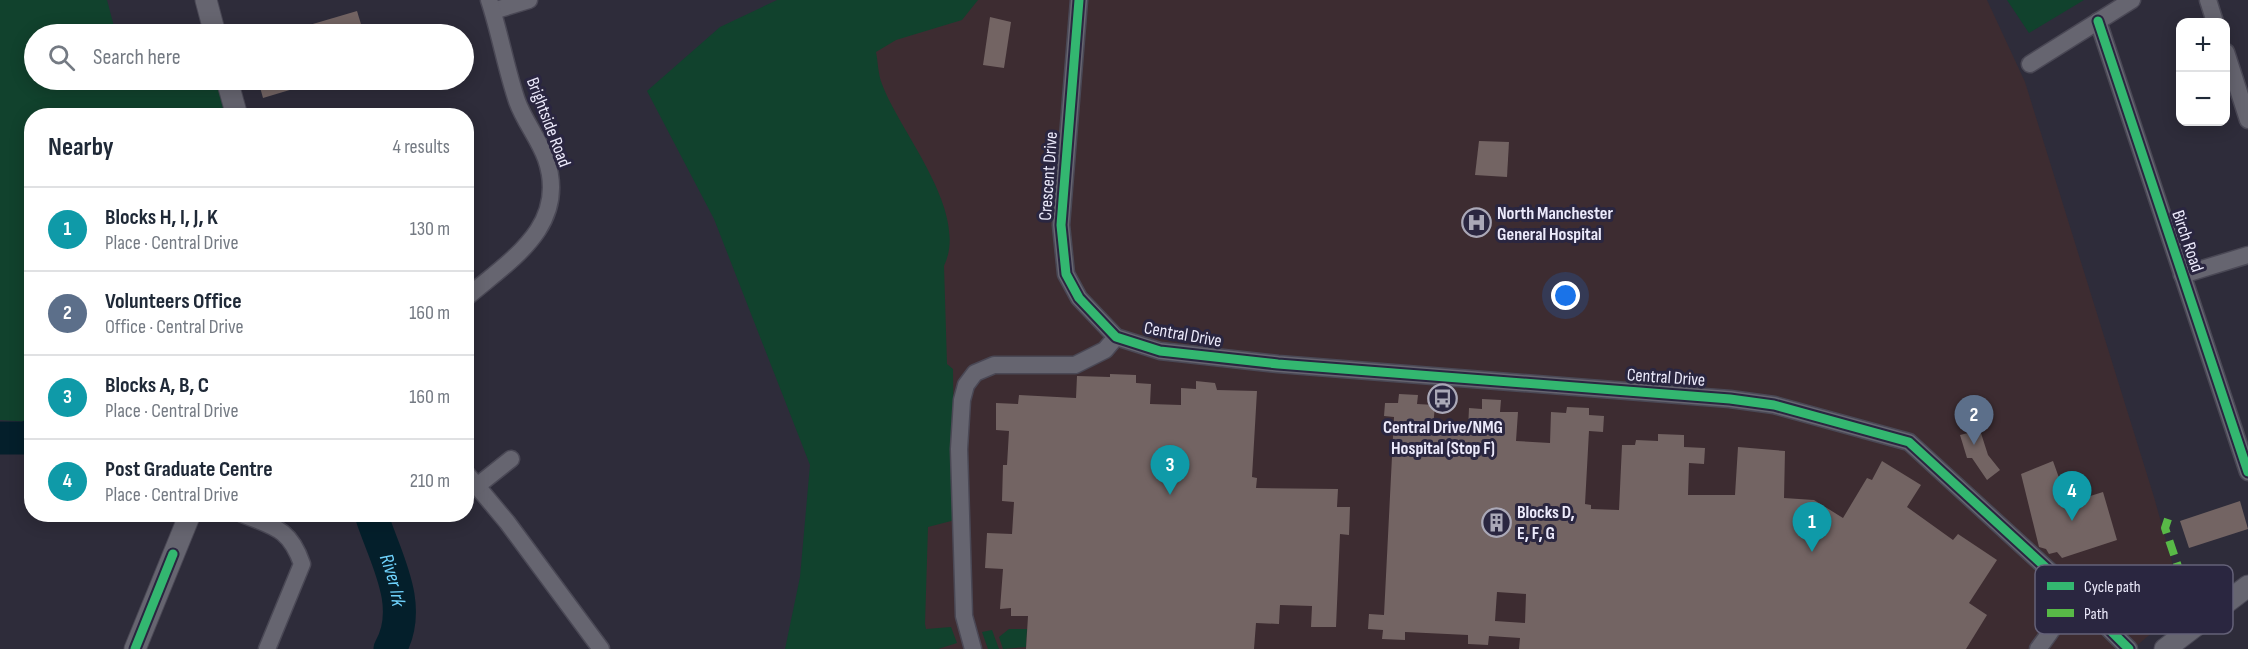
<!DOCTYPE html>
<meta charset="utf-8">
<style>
:root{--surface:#fff;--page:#f6f6f7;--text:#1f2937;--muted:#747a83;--line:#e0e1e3;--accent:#5e6271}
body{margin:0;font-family:"Sofia Sans Condensed",sans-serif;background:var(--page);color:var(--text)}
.controls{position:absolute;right:18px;top:18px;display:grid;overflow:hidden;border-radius:12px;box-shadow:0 3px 15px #0003}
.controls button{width:54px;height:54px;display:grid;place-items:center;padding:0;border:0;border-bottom:2px solid var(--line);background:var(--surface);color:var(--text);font:30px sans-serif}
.you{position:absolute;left:1566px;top:296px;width:21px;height:21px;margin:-15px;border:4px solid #fff;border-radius:50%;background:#1a73e8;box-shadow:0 0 0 9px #1a73e833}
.badge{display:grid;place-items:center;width:39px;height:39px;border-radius:50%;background:var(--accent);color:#fff;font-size:20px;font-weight:700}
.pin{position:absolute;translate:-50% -50px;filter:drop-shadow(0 2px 3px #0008)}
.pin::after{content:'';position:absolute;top:32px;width:21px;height:18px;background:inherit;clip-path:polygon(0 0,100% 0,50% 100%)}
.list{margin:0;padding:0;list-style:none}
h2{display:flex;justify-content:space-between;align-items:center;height:78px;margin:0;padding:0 24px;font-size:26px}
h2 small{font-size:20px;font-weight:400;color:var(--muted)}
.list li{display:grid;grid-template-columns:39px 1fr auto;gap:18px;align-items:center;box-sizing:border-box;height:84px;padding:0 24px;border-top:2px solid var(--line)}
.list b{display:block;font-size:22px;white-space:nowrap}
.list p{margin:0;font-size:20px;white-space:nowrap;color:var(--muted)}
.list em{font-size:20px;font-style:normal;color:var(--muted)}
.icon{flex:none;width:33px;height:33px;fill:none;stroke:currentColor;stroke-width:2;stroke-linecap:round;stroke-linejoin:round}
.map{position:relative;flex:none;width:2248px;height:649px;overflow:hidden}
.search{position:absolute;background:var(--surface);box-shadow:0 3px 15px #0003;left:24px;top:24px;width:450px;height:66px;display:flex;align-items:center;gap:15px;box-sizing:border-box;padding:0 21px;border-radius:33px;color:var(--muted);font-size:22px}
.panel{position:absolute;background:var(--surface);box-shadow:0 3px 15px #0003;left:24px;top:108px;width:450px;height:414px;border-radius:24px}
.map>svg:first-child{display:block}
.medical{fill:#3d2c31}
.green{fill:#11422d}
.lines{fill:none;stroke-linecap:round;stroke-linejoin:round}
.river{stroke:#041f2b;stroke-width:33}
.building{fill:#736463;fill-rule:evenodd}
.minor-casing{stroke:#4a4855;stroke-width:19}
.tertiary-casing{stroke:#4a4855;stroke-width:23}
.minor{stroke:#666570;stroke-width:16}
.tertiary{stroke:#666570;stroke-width:21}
.quiet{stroke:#58b947;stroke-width:8;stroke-dasharray:15 8;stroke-linecap:butt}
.cycleway-casing{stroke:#2a2640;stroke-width:13}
.cycleway{stroke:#33b770;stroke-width:9}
.labels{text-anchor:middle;stroke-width:6;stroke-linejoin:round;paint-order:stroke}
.street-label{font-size:18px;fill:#eceafb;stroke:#2a2640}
.poi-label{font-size:18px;font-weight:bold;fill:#eceafb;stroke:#2a2640;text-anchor:start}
.water-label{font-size:20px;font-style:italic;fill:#6fd2fc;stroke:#2a2640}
.key{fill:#2a2640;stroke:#646178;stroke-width:1.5}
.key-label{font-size:16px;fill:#eceafb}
</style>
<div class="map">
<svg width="2248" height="649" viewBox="0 0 2248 649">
<rect width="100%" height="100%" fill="#2e2c3a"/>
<polygon class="medical" points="953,0 1987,0 2025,82 2154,497 2184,605 2133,649 900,649 849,62"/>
<g class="green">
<polygon points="0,0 107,0 116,34 34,34 34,80 219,80 231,115 32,116 31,422 0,420"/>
<path d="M777,0H978L962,20L896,40L876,52C878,62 878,74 882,84C900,133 970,211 944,266L947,364L953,369L955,520L928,527L925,624L926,629L951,627L957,643L938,649H785L800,577L810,465L714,219L647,91L720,27Z"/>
<polygon points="2007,0 2084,0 2029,33"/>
<polygon points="200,25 204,34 165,34"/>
<polygon points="1009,629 1027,629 1026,647 1003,649 999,637"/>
<polygon points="992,630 999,649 988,649 982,632"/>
</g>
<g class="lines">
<g class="river">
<polyline points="0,438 26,438 32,435"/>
<path id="s1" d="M371,514C384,556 415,605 390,649"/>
</g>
</g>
<g class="building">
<polygon points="357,11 364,34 290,34 289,31"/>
<polygon points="990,17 1011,22 1004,68 983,65"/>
<polygon points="258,80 312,80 313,83 263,98"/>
<polygon points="1479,141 1509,142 1507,177 1475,175"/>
<polygon points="1110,374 1136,375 1136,383 1151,384 1150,404 1181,405 1181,388 1196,389 1196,381 1215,383 1217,390 1257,391 1252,477 1257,478 1256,488 1338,489 1337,507 1350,507 1349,535 1340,534 1336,627 1311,627 1312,606 1280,605 1279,624 1256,623 1254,649 1026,649 1028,616 1011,616 1011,608 1000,609 1003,569 985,568 987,533 1012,534 1014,502 1002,501 1003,465 1007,465 1009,431 996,430 996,403 1018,404 1019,395 1076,398 1077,376 1110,377"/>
<path d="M1399,394L1418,395L1417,404L1435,405L1433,428L1468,430L1469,408L1482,409V399L1501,400L1500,412H1518L1516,441L1550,443L1551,412L1566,413L1567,407L1589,408V415L1604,416L1603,432L1589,431L1585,504L1591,505V509L1619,510L1622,445H1635L1636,440L1658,441V434L1684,435V447L1705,448L1704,464L1689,463L1688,495H1735L1738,447L1785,451L1784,498L1814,500L1843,518L1867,478L1872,480L1882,461L1921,485L1907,507L1953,540L1958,534L1997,560L1969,603L1987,615L1966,649H1519L1520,638L1489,636L1488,645L1468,644V635L1405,632V640L1382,639L1383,630L1368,629L1369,614L1384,615L1394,417L1384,416L1385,403H1398ZM1497,592L1526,594L1525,623L1495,621Z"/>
<polygon points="1980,430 1988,455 2000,470 1987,480 1972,458 1967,458 1960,435"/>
<polygon points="2053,461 2068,503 2103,492 2117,540 2062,558 2057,552 2049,554 2046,549 2039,547 2021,474"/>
<polygon points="2240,501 2248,529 2189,548 2180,521"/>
</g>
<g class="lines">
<defs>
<g id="minor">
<polyline points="1079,0 1061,225 1066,274 1079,298 1116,337 1160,351 1278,364 1730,399 1774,405 1909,442 2066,586 2129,649"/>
<polyline points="2208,0 2215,22"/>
<polyline points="493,11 529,0"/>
<polyline points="2098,21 2248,472"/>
<polyline points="2226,52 2248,120"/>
<polyline points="2030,64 2132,0"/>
<polyline points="2182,275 2248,255"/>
<path d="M466,298C510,260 569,226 546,159C539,139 524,121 517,101C506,69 500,33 489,0"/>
<polyline points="466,473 507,522 601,649"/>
<polyline points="477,486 511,459"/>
<path d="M242,514C275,527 290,529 302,564L267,649"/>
<polyline points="973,649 964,616 959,449 962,400 966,385 975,373 994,365 1075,365 1105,350 1116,337"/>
<path d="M2038,649C2053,628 2068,612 2066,586"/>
</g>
<g id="tertiary">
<polyline points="206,0 215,34"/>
<polyline points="227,80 237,116"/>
<polyline points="135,649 190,514"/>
<polyline points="2165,649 2248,586"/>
</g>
</defs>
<use href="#minor" class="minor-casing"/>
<use href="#tertiary" class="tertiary-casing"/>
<use href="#minor" class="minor"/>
<use href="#tertiary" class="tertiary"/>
<polyline class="quiet" points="2168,519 2165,528 2189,599 2202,619"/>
<defs>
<g id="cycleway">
<polyline points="1079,0 1061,225 1066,274 1079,298 1116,337 1160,351 1278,364 1730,399 1774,405 1909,442 2066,586 2129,649"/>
<polyline points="2098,21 2248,472"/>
<polyline points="135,649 173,554"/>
</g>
</defs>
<use href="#cycleway" class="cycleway-casing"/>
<use href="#cycleway" class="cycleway"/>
</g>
<defs>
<symbol id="hospital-ring" viewBox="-11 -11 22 22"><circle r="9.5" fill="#2a2640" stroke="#aaa8b7" stroke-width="1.5"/><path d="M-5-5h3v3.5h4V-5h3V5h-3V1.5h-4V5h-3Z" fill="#aaa8b7"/></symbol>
<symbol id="bus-ring" viewBox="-11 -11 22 22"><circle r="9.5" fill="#2a2640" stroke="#aaa8b7" stroke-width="1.5"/><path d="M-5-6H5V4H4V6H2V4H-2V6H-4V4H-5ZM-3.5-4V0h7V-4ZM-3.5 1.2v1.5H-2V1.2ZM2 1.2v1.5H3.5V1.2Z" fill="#aaa8b7"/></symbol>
<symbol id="building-ring" viewBox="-11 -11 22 22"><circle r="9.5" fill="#2a2640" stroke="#aaa8b7" stroke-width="1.5"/><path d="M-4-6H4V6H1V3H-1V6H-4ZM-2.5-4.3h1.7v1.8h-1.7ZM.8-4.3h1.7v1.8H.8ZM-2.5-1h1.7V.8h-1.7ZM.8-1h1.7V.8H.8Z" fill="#aaa8b7"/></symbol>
</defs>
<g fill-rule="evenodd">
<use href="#hospital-ring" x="1460" y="206" width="33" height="33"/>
<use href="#bus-ring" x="1426" y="382" width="33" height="33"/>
<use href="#building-ring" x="1480" y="506" width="33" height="33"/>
</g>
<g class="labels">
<g class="street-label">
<text transform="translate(549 122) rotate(69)" y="6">Brightside Road</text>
<text transform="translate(1048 176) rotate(-86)" y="6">Crescent Drive</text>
<text transform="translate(2188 241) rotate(71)" y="6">Birch Road</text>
<text transform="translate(1183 334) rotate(10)" y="6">Central Drive</text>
<text transform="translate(1666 377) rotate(4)" y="6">Central Drive</text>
</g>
<g class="poi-label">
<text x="1497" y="219">North Manchester<tspan x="1497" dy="21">General Hospital</tspan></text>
<text x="1443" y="433" text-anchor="middle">Central Drive/NMG<tspan x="1443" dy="21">Hospital (Stop F)</tspan></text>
<text x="1517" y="518">Blocks D,<tspan x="1517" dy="21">E, F, G</tspan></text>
</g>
<g class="water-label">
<text dy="7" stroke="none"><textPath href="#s1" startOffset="70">River Irk</textPath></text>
</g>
</g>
<rect x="2035" y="565" width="198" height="69" rx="9" class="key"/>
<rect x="2047" y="582" width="27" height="8" fill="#33b770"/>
<rect x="2047" y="609" width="27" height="8" fill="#58b947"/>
<g class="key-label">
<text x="2084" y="592">Cycle path</text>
<text x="2084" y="619">Path</text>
</g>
</svg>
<div class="controls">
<button>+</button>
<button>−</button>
</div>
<div class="you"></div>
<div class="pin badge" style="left:1812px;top:552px;background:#0f9aa8">1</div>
<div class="pin badge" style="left:1974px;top:445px;background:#5c6f8a">2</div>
<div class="pin badge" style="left:1170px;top:495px;background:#0f9aa8">3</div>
<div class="pin badge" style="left:2072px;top:521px;background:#0f9aa8">4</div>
<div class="search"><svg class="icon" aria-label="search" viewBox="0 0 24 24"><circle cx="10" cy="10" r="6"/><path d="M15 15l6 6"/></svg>Search here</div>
<section class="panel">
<h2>Nearby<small>4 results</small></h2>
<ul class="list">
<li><span class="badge" style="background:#0f9aa8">1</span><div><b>Blocks H, I, J, K</b><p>Place · Central Drive</p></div><em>130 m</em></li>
<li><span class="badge" style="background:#5c6f8a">2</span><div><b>Volunteers Office</b><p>Office · Central Drive</p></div><em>160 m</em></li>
<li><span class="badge" style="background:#0f9aa8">3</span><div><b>Blocks A, B, C</b><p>Place · Central Drive</p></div><em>160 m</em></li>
<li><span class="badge" style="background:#0f9aa8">4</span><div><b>Post Graduate Centre</b><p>Place · Central Drive</p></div><em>210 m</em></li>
</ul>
</section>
</div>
